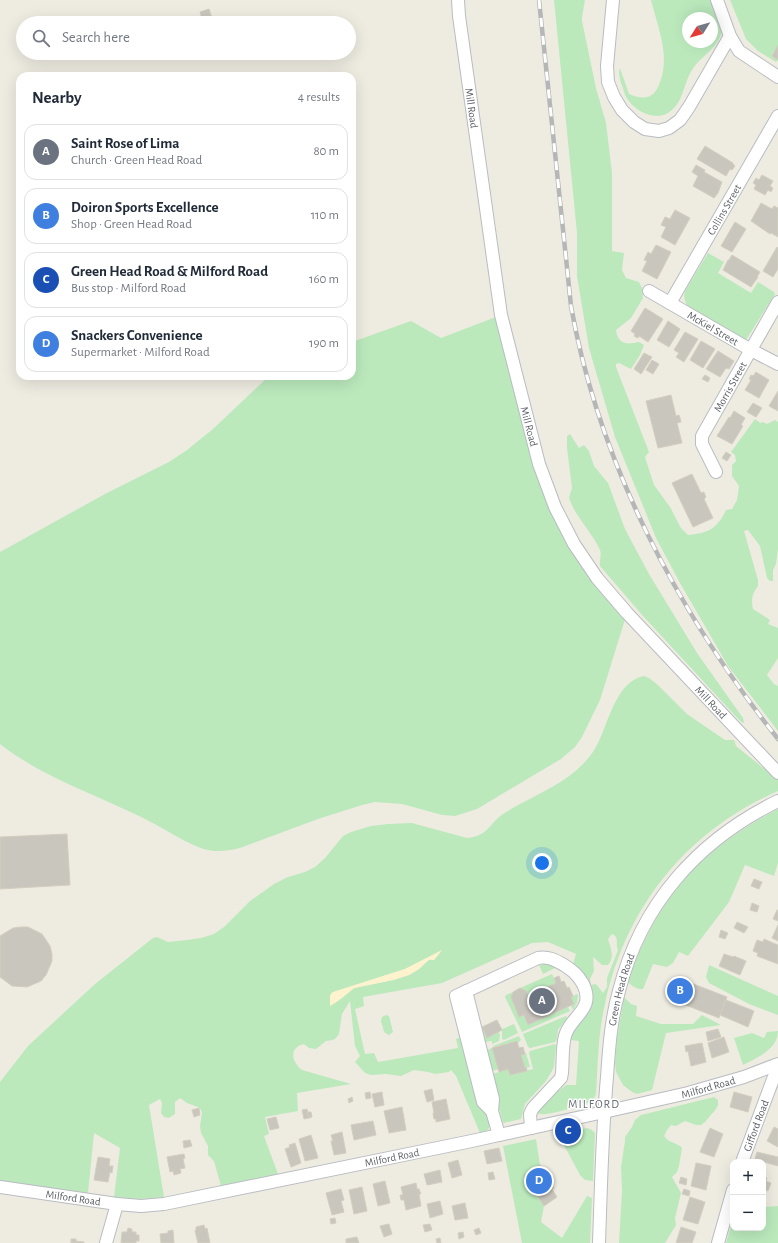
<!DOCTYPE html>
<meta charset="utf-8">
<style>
:root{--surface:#fff;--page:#f6f6f7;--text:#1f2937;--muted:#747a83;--line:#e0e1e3;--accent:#d93025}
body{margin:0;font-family:"Alegreya Sans",sans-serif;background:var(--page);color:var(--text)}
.controls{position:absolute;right:12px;bottom:12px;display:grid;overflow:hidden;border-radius:8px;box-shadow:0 4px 16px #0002}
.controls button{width:36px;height:36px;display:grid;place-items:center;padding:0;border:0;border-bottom:1px solid var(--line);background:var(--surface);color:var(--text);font:20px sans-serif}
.compass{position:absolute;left:682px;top:12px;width:36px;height:36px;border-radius:50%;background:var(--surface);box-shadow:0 4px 16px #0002;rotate:233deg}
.you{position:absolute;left:542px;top:863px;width:14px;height:14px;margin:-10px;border:3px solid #fff;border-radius:50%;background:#1a73e8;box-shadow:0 0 0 6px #1a73e833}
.badge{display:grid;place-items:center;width:26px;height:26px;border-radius:50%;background:var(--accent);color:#fff;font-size:13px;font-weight:700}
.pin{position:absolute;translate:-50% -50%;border:2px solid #fff;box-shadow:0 1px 4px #0006}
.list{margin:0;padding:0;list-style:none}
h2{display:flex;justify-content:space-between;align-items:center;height:52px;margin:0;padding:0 16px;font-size:17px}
h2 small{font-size:13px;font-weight:400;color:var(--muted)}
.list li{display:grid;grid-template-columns:26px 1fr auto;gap:12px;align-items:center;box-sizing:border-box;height:56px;margin:0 8px 8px;padding:0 8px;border:1px solid var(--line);border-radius:12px}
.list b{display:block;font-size:15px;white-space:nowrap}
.list p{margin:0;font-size:13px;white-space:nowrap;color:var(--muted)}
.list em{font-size:13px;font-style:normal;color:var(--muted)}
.icon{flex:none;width:22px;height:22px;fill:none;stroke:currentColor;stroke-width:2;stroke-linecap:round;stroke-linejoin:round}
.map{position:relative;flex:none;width:778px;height:1243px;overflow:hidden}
.search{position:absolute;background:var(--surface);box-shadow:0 4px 16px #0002;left:16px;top:16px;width:340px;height:44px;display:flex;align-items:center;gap:10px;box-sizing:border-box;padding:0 14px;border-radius:22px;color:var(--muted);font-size:15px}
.panel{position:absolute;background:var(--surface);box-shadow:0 4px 16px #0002;left:16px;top:72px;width:340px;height:308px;border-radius:12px}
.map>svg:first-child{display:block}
.green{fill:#bbe9bc;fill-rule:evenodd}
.sand{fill:#fef3cd}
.building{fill:#c9c6be;stroke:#d3cebf}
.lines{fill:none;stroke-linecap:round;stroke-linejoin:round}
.minor-casing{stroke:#b9bcc2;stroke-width:14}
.minor{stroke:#fff;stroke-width:12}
.rail-casing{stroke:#b5b6b7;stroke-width:4.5}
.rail{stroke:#fff;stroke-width:3;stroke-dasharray:9;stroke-linecap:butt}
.labels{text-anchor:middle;stroke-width:3;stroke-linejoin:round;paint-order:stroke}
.street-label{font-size:11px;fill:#5a5e64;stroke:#fff}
.neighbourhood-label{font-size:12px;letter-spacing:1px;fill:#6b7076;stroke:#fff}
</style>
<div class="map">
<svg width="778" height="1243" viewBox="0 0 778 1243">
<rect width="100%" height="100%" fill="#eeece1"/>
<g class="green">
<path d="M554,0H585L582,17V21L596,88L606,123L612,173V251L624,253L622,270L626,278L639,282L642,288L643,298L631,318L616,330C618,344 626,345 639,342L644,345L640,355L631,369L619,363L616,364V367L649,452L645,457L654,485L670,507L681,528L688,535C708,533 717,529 726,510L732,509L737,500L739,486L732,476V465L736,461L735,455L731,452L755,419L760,423L763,422L767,424L775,420L778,422V548L776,564L773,570V581H770L767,578L760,546L748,530L744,531L758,580V586C752,594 751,599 753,609L770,620L768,624L778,628V658L767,675L774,684L778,686V731L728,666L680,583L656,538L615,437L589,348L577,276V233Z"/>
<path d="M651,0H710L722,32C717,49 701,56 692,70C683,84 684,103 668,113C654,121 634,111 626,97C624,93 623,87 621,83C620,78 618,73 620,68L629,94C641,99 652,100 658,87C672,59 658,28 651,0ZM688,18H712V42H688Z"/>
<polygon points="730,0 778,0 778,45 772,55 778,60 776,62 758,51 746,39"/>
<path d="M708,253L724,262L718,273L751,293L758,282L774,292L775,294L746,340L744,341L689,308C685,303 683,297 685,291Z"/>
<path d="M501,315L555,507L627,613L600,700L582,737L575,747L561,759L477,809L455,816L442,815L402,804L389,803L375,802L362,805L318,819L240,848C227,851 214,853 201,848C181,841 161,826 141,817C94,794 42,777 0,744V552L105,494L169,462L187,450L213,429L269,376H352V342L411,321L441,338Z"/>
<path d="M570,434L579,448L584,445L589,451L594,466L608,483L625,529L649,574L697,653L743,718L744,722V723L741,722L643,616L600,566C599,560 602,555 600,550C592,532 576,518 569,498L572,488L567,448V436Z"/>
<path d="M644,676L649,678L658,685L687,714L725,740H734L736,746L778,780V791C687,831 626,906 605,1004C598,1033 598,1064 596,1094L593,1101C584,1105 543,1118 537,1113L546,1101L566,1085H576L579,1041L570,1040L571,1035L589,1009L573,964L576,954L548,942L532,943L442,983L363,997L364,1006L355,1009L365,1054L374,1053L378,1062L458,1048L456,1039L458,1038H462L482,1107C486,1113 492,1123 488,1130L480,1133L456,1076L451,1070L449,1072L435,1074L428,1072L414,1070L401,1076L386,1074L371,1075L365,1073L355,1062L360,1056L355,1046L350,1001L342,1014L339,1034L336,1038L333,1040L326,1041L316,1049L309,1048L304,1044C288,1048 292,1062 302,1070L351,1084L297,1093L298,1111L265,1117L269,1134L264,1136L278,1174L221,1186L214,1161L208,1155V1146L201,1133L200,1126L202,1113L201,1110L198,1107L187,1103L180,1098L175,1102V1114L169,1118L164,1117L161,1113L162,1103L160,1099L149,1105L164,1197L140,1199L114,1197L120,1148L94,1133L88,1193L0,1181V1082L28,1046L95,984L153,938L157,937L168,942L187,940L201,938L214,934L224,927L250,901L274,884L288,877L305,872L315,867L325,858L343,836L351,832L371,826L388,824L412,823L467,838C490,836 489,822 506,812C536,794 572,782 593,752C608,730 613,682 644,676ZM612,934C620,937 615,944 618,950L607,978V987L603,993L596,984L591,985L590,979L594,971L593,957L602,965H608C615,957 611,949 608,939ZM441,951L434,960H429L419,969L409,975L393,980L354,988L341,999L331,993L405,969Z"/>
<path d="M778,809V863L774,876L745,865L729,902L688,956L679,952L673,963L667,967L653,964L643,989C637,990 632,986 628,982C656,899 701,849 778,809Z"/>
<polygon points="545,964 557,967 543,974 539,965"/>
<polygon points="709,965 778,996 778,1015 749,1004 709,983 706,977"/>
<polygon points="552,974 556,983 528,995 526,991 520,988"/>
<polygon points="513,992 511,997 519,1017 524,1015 528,1025 568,1007 570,1011 522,1032 505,997 506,995"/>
<polygon points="577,994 578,995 577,1003 573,1010 571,1006 574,1004 571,997"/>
<polygon points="624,997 631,1004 637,1006 636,1016 661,1024 693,1024 702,1015 721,1025 666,1033 652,1090 637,1094 632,1092 623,1085 616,1072 615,1062 617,1039"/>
<polygon points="386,1015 389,1016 393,1032 389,1035 384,1032 381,1021 382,1017"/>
<polygon points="566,1016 567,1018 558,1030 557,1039 555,1042 530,1048 528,1047 523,1034"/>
<polygon points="514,1024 518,1033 504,1040 502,1039 502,1029"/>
<polygon points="480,1026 487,1037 499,1032 500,1035 499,1041 492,1044 492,1041 485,1042"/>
<path d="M778,1031C778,1049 757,1058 743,1065L734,1038L752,1033L764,1038L767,1032Z"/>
<polygon points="519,1036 521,1040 518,1043 517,1041 493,1047 493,1046"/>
<polygon points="555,1044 556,1046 554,1066 552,1071 546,1081 525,1104 521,1119 503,1123 490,1075 508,1069 510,1075 533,1069 529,1053 530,1051"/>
<polygon points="492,1048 499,1069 489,1072 485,1053 487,1050"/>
<polygon points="525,1053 526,1053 530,1067 525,1068 521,1055"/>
<path d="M714,1097L718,1100V1105L716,1109L705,1122L701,1125H696L685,1121L676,1126L671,1125L667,1130L664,1136C670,1144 677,1142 682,1148L679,1166L677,1172L672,1177L681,1193L675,1218L676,1225L665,1243H619L622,1191L621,1167L625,1141V1137L632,1127L635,1120L641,1115Z"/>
<polygon points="587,1128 592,1130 595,1133 593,1181 585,1180 580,1175 558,1134"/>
<polygon points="536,1139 540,1165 524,1175 544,1206 541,1222 562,1238 587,1196 592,1198 590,1243 522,1243 503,1146"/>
<polygon points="778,1206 778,1243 726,1243 733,1219 733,1228 763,1228 763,1207"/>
</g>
<polygon class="sand" points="442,950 434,960 431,959 427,961 419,969 409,975 393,980 354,988 338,1001 330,1006 330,995 333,992 405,969"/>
<g class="building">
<polygon points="209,9 213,21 203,23 200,12"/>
<polygon points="778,45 778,60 772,56"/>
<polygon points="705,146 733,163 733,164 735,166 732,170 730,169 726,176 697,159"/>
<polygon points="696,165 705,170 704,172 722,182 718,193 714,198 693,186 698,176 692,172"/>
<polygon points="762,175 773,181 770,186 773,188 771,192 768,190 765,195 754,189 756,185 753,183 756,178 759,180"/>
<polygon points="761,203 772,209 774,206 778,208 778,237 771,233 770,234 751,221"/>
<polygon points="675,210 690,218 675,245 661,237 666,227 661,225 665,217 670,219"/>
<polygon points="735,222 746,229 732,252 721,246"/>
<polygon points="656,245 671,252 657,279 642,271 647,261 644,260 648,252 651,254"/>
<polygon points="777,247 778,248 778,269 773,277 763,271"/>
<polygon points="732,255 760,272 757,277 758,277 751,287 723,270 728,260 729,260"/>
<polygon points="645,308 663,319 648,342 639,336 638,338 634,336 635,334 631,331"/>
<polygon points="668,321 680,329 669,347 657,340"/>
<polygon points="685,332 698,339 684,362 676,357 679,353 674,350"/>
<polygon points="701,341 715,349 703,368 690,360"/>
<polygon points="718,351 734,361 729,369 726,368 720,377 706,369"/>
<polygon points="644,353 652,357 641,374 634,369"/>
<polygon points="652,360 659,364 653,374 646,370"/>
<polygon points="756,372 769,380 759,398 745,390 751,380 749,379 751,375 753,376"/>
<polygon points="705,375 710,378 708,382 702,379"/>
<polygon points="778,391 778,411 769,406"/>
<polygon points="671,395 676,416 679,415 680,418 681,422 677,423 682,443 658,448 646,401"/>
<polygon points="753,403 762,408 756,417 747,412"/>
<polygon points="734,411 745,418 741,425 743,426 732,444 717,436 729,417 730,418"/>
<polygon points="726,452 731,455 727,461 722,458"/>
<polygon points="692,474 701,493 704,492 705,495 706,497 704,499 713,518 693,527 672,483"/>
<polygon points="67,834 70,885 0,889 0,837"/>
<polygon points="754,879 762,882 759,889 751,886"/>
<polygon points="752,903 759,906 757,912 750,910"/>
<polygon points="777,910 778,910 778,921 773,919"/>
<polygon points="737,922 748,927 744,933 734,928"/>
<polygon points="778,925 778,941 772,938"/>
<polygon points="21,927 28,927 42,934 50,946 52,954 52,961 46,975 41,981 27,987 12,986 0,977 0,936 13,928"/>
<polygon points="721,930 728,933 725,939 719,937"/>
<polygon points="764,939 778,945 778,964 757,956 758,953 753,951 757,940 763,942"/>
<polygon points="724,954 733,957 734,956 746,961 740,975 719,966"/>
<polygon points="559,976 561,982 564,981 567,988 569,987 573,996 571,997 574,1004 528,1025 524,1015 519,1017 511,997 513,992 520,988 526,991 528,995 556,983 554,978"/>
<polygon points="678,978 727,997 719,1018 670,999"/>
<polygon points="726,1000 754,1011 748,1027 720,1015"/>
<polygon points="497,1020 502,1030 487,1038 482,1027"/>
<polygon points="718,1029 721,1037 708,1041 706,1032"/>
<polygon points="724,1037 729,1052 712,1058 708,1043"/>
<polygon points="517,1041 519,1048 523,1047 525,1054 521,1055 525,1068 526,1067 527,1071 510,1075 508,1069 499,1072 492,1048"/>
<polygon points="702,1043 706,1062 691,1066 688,1051 686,1052 685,1046"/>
<polygon points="432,1089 434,1100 427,1102 424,1091"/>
<polygon points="370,1092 371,1098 366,1099 365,1093"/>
<polygon points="382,1092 384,1105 375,1107 372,1094"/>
<polygon points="734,1092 752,1097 748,1112 730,1107"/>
<polygon points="352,1097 353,1101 349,1103 348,1099"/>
<polygon points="446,1099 450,1119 436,1122 436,1119 434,1119 433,1113 434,1113 432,1102"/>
<polygon points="402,1107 406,1130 389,1133 384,1111"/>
<polygon points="199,1108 200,1115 194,1117 192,1110"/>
<polygon points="307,1109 309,1118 304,1119 302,1110"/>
<polygon points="307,1112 311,1112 312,1117 309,1118"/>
<polygon points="276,1117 279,1128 270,1130 267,1119"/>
<polygon points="373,1121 376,1135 354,1140 351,1125"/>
<polygon points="774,1127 778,1129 778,1147 767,1141"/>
<polygon points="710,1128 723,1134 714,1157 700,1152"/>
<polygon points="342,1132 346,1153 334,1155 331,1141 333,1141 331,1135"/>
<polygon points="311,1135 318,1158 305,1161 299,1139"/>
<polygon points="190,1140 192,1146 184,1148 183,1141"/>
<polygon points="295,1143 301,1163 291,1167 285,1149 290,1147 289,1145"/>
<polygon points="499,1148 502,1161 487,1164 484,1151"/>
<polygon points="757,1152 778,1157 778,1166 764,1162 763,1167 763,1162 754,1162"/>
<polygon points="184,1154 185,1158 183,1159 185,1168 180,1169 181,1173 174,1175 173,1171 170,1172 167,1157"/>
<polygon points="98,1157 110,1159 109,1166 113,1166 112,1173 110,1172 108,1182 94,1180"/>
<polygon points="458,1160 462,1175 452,1178 448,1163"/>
<polygon points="696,1163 711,1166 706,1190 691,1186"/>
<polygon points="540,1165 554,1188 552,1189 557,1197 544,1206 524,1175"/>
<polygon points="440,1170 442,1182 427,1185 424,1174"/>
<polygon points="493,1172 495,1179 489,1180 488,1173"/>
<polygon points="681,1177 687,1179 686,1185 679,1183"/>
<polygon points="763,1177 767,1178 766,1181 771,1183 768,1191 763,1189"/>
<polygon points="385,1181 390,1203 378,1206 373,1184"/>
<polygon points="416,1183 417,1189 419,1189 421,1194 419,1194 421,1206 406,1210 404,1200 401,1200 400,1195 403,1195 401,1187"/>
<polygon points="362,1187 367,1211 354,1214 349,1190"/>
<polygon points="341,1189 344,1200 341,1201 344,1212 332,1215 326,1193"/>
<polygon points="684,1189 690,1191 689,1196 682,1194"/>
<polygon points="690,1197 705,1202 698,1224 683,1220"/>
<polygon points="440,1201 443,1214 430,1218 427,1204"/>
<polygon points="465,1203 468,1218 455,1220 452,1206"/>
<polygon points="335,1218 336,1223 331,1224 330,1219"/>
<polygon points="389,1224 392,1234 384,1237 380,1226"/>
<polygon points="430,1224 432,1230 425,1232 423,1225"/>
<polygon points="204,1225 205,1229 207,1228 210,1243 198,1243 195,1231 196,1230 196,1227"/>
<polygon points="681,1227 696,1232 692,1243 676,1243"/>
<polygon points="128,1228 132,1229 132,1232 136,1232 136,1235 139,1235 139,1241 136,1241 136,1243 121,1243 122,1232 127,1232"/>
<polygon points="479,1228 481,1233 476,1235 474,1230"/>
<polygon points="173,1230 174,1243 161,1243 160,1234 168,1233 168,1231"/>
<polygon points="463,1232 464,1237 459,1239 458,1233"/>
<polygon points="357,1237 359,1243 346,1243 346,1239"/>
<polygon points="440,1238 441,1243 437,1243 436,1239"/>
<polygon points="71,1239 76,1239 76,1241 84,1242 84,1243 71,1243"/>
</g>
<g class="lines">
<defs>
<g id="minor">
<path id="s1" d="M458,0L459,16L501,315L539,464L555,507L574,544L597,578L627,613L778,773"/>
<polyline points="613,0 607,66 608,82 614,97 622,110 634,122 645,129 659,131 669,128 680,120 689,107 730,36"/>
<polyline points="717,0 730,36 739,51 778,77"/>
<path id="s2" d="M649,291L751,350L778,364"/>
<path id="s3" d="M670,303L778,116"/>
<path id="s4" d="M716,472L702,444V436L778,302"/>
<polyline points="466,991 493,1099 492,1111 499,1135"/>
<path d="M492,1111L483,1102L456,996L538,958C548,956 555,960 564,965C573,971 578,975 583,984C596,1010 570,1016 565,1036C562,1047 563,1061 562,1073L561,1078L533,1108L530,1114L531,1128"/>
<path id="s5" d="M742,1162L778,1066"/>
<path id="s6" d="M0,1187L117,1204L141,1206L164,1204L467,1142L604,1112L688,1093L744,1077L778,1064"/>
<polyline points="106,1243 117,1204"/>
<path id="s7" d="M599,1243C601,1188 602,1132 607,1077C609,1048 611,1019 619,991C641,904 698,840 778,801"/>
<polyline points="718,1243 733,1190"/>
</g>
</defs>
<use href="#minor" class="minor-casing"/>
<use href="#minor" class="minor"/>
<defs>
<path id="rail" d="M539,0L571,306C599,464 679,614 778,739"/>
</defs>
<use href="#rail" class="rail-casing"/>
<use href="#rail" class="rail"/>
</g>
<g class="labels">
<g class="street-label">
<text dy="4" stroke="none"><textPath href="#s1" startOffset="109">Mill Road</textPath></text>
<text dy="4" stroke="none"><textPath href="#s3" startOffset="108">Collins Street</textPath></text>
<text dy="4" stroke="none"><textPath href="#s2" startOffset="74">McKiel Street</textPath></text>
<text dy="4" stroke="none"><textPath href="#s4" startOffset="96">Morris Street</textPath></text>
<text dy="4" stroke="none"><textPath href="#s1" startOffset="433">Mill Road</textPath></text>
<text dy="4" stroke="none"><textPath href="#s1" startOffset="769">Mill Road</textPath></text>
<text dy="4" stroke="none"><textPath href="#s7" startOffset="255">Green Head Road</textPath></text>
<text dy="4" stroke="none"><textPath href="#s6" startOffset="722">Milford Road</textPath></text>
<text dy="4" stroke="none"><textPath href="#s5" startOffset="39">Gifford Road</textPath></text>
<text dy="4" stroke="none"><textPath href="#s6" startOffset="398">Milford Road</textPath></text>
<text dy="4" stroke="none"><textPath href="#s6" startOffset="74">Milford Road</textPath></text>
</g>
<g class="neighbourhood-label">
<text x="594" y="1108">MILFORD</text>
</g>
</g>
</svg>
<div class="controls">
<button>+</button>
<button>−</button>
</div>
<svg class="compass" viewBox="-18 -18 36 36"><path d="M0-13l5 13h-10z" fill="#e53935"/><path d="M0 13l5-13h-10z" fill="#747a83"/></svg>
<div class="you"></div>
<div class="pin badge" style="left:542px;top:1001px;background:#6b7280">A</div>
<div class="pin badge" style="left:680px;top:991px;background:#3f7fe0">B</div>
<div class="pin badge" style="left:568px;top:1131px;background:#1a4fb4">C</div>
<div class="pin badge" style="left:539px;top:1181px;background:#3f7fe0">D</div>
<div class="search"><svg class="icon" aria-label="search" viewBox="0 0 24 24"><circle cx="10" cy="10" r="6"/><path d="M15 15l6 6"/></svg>Search here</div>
<section class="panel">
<h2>Nearby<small>4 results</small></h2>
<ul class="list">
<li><span class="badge" style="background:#6b7280">A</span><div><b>Saint Rose of Lima</b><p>Church · Green Head Road</p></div><em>80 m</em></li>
<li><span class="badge" style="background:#3f7fe0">B</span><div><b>Doiron Sports Excellence</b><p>Shop · Green Head Road</p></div><em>110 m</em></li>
<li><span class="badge" style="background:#1a4fb4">C</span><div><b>Green Head Road &amp; Milford Road</b><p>Bus stop · Milford Road</p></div><em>160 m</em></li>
<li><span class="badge" style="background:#3f7fe0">D</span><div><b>Snackers Convenience</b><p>Supermarket · Milford Road</p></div><em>190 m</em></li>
</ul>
</section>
</div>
